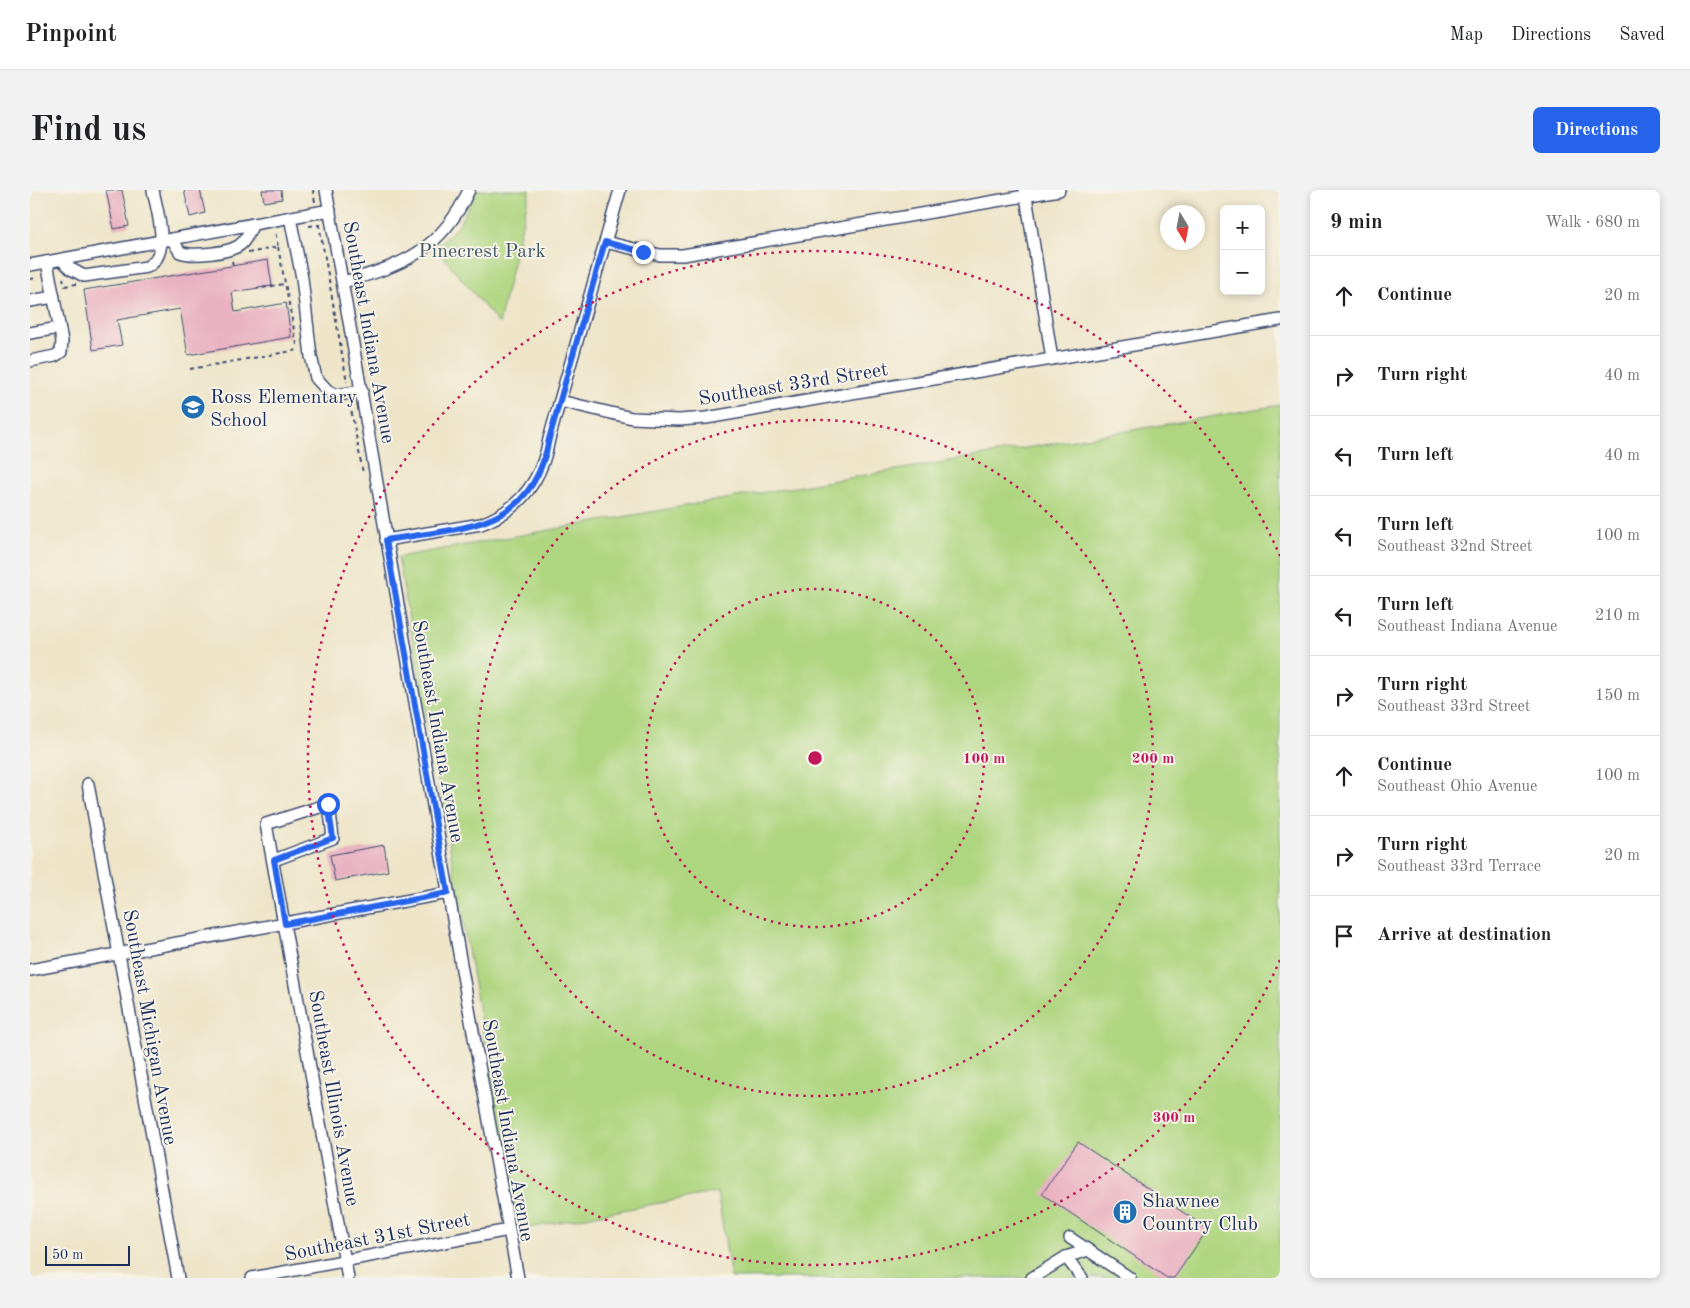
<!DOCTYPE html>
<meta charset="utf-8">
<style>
:root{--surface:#fff;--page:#f2f2f2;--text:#202124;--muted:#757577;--line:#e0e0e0;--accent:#2563eb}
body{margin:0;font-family:"Old Standard TT",serif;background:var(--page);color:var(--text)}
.controls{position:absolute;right:15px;top:15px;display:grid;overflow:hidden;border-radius:8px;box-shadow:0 2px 8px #0003}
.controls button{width:45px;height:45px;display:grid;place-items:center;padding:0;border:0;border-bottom:1px solid var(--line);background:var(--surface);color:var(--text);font:25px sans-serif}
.compass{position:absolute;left:1130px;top:15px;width:45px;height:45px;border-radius:50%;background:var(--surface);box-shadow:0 2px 8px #0003;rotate:170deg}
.scale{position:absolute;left:15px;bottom:12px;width:85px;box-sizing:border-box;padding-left:5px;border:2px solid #1b2f5e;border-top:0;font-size:14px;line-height:18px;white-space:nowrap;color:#1b2f5e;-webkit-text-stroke:4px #f7f3e8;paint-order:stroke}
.stop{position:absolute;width:15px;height:15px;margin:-11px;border:4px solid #2563eb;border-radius:50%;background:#fff}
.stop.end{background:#2563eb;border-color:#fff;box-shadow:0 1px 5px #0008}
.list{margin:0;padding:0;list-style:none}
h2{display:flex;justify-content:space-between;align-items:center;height:65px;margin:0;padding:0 20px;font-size:21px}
h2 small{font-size:16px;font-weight:400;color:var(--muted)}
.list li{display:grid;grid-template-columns:32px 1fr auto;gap:15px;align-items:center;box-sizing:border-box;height:80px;padding:0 20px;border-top:1px solid var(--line)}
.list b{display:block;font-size:19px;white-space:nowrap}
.list p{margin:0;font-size:16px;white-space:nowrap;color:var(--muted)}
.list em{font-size:16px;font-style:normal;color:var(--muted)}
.icon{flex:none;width:28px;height:28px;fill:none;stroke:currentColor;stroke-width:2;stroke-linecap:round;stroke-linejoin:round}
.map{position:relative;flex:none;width:1250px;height:1088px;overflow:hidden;border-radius:8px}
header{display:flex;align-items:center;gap:30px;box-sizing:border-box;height:70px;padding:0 25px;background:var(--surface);border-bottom:1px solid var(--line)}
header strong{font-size:24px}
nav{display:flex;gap:28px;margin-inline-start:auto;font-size:18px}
.intro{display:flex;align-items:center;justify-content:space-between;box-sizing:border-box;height:120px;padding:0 30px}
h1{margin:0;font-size:35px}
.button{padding:12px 22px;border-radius:8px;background:var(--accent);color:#fff;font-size:18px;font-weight:700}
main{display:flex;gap:30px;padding:0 30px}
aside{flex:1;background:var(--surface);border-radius:8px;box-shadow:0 2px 8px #0003}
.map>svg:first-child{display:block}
.green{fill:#aed57f;stroke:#64826e}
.building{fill:#e9b1c1}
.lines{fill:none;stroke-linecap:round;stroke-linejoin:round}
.minor-casing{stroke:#3b4a6e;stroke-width:14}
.path{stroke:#3b4a6e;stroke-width:2;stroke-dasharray:4 4;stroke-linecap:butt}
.minor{stroke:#fff;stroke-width:11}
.route{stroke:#2563eb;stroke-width:6}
.ring{fill:none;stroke:#c2185b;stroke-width:2.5;stroke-dasharray:2.5 5}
.labels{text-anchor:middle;stroke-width:4;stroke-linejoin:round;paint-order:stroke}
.park-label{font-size:20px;fill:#405866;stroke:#f7f3e8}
.street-label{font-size:20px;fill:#1b2f5e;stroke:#f7f3e8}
.poi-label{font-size:20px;fill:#1b2f5e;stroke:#f7f3e8;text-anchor:start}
.centre{fill:#c2185b;stroke:#f7f3e8;stroke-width:2.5}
.ring-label{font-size:15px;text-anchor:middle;font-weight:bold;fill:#c2185b;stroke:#f7f3e8;stroke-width:4;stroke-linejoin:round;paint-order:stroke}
</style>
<header>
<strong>Pinpoint</strong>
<nav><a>Map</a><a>Directions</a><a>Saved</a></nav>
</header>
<div class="intro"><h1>Find us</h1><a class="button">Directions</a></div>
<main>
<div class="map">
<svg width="1250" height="1088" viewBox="0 0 1250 1088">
<rect width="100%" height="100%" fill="#f7f3e8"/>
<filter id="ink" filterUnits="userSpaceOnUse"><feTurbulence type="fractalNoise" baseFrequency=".02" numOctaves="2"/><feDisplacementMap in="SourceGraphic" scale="10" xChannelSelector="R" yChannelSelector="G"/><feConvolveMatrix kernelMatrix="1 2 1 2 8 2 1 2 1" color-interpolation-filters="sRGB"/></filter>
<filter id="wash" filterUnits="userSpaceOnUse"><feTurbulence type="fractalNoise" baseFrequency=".0096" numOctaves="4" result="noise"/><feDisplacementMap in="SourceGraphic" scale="20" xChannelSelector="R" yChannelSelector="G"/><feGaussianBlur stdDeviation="1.12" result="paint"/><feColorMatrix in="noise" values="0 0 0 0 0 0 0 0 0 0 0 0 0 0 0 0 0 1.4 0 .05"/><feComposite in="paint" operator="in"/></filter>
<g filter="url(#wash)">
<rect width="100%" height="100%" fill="#eee5c9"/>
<g class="green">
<polygon points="447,0 500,0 469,134 406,58 429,34"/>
<polygon points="1250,215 1250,1088 701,1088 687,1002 488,1040 368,367 671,313"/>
</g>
<g id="blocks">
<g class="building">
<polygon points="76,0 92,0 99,36 84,39"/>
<polygon points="154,0 170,0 175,23 160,27"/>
<polygon points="232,0 251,0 252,9 234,12"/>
<polygon points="238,70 242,96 202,102 205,122 256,113 261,147 158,165 150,119 87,130 92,155 63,160 54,100"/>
<polygon points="354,655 358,681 305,691 300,665"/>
<polygon points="1048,952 1178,1039 1144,1088 1137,1088 1012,1004"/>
</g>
</g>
</g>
<g filter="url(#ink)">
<use href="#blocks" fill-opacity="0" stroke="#3b4a6e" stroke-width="1"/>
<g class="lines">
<defs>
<g id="minor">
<path d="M296,0C360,363 420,726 488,1088"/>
<polyline points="995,0 1022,169"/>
<polyline points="260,27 272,88 281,166 286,188 299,202 307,205 332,201"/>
<path d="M142,49L150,62C162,67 201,63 211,54C216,50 220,40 223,34"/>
<polyline points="575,52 630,65 653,65 1029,0"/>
<path d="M32,70L41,79L54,86L117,77C142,64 127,22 123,0"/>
<polyline points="0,75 300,20"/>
<path d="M313,92C372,76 412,60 439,0"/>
<polyline points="0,111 24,107"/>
<polyline points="0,143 29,138"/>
<polyline points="0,171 25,166 31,162 32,151 17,72"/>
<polyline points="530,211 602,228 649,230 676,228 1250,130"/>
<path d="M356,350L451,334C491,319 512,290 519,249L590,0"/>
<polyline points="58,594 148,1088"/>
<polyline points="244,670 303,648 299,614 236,634 318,1088"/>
<polyline points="0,780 418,703"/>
<polyline points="1040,1048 1100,1088"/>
<polyline points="222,1088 479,1040"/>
<polyline points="1002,1088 1036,1067"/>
<polyline points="1052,1088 1036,1067 1058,1060"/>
</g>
</defs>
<use href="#minor" class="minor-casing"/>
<g class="path">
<polyline points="283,0 285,12"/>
<polyline points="289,34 317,192"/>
<polyline points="279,36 289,35"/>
<polyline points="248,57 267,155"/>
<polyline points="218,63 248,57 245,41"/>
<polyline points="202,71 203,76"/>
<polyline points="33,88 35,96 46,94"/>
<polyline points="0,89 8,88"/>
<polyline points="225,99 254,94"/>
<polyline points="160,179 268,160"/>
<polyline points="320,214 333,283"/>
</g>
<use href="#minor" class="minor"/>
</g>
</g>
<g class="lines" filter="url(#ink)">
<path class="route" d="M298,614L303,648L244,670L255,734L418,703L356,350C432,337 502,342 519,249L575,52L613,62"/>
</g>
<g class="ring">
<circle cx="785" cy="568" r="169"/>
<circle cx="785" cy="568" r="338"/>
<path d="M1250 770A507 507 0 1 1 1250 366"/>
</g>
<defs>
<symbol id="school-disc" viewBox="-11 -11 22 22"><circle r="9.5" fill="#1f6fb2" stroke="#f7f3e8"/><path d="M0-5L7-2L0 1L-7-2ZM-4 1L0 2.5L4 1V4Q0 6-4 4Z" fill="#fff"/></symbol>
<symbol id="building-disc" viewBox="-11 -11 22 22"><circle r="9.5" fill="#1f6fb2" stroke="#f7f3e8"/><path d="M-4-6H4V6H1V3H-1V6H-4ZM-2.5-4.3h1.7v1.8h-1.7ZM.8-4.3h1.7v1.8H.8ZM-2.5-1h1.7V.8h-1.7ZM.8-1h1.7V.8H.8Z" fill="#fff"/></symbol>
</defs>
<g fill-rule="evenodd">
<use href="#school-disc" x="149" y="203" width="28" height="28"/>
<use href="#building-disc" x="1081" y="1008" width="28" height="28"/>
</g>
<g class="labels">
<g class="park-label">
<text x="452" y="67">Pinecrest Park</text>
</g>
<g class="street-label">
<text transform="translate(340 142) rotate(80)" y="7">Southeast Indiana Avenue</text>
<text transform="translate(763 193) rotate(-9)" y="7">Southeast 33rd Street</text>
<text transform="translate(409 541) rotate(80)" y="7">Southeast Indiana Avenue</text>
<text transform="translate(121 837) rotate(80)" y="7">Southeast Michigan Avenue</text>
<text transform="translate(305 908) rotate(80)" y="7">Southeast Illinois Avenue</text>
<text transform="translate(479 940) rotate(80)" y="7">Southeast Indiana Avenue</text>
<text transform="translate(347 1046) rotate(-11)" y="7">Southeast 31st Street</text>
</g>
<g class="poi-label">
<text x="180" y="213">Ross Elementary<tspan x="180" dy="23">School</tspan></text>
<text x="1112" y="1017">Shawnee<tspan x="1112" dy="23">Country Club</tspan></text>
</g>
</g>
<circle cx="785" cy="568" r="8" class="centre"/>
<g class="ring-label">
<text x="954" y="573">100 m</text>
<text x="1123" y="573">200 m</text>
<text x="1144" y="932">300 m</text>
</g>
</svg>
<div class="controls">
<button>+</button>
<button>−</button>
</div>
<svg class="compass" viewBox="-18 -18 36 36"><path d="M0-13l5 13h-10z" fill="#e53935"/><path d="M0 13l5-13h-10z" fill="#757577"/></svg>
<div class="scale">50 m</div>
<div class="stop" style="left:298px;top:614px"></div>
<div class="stop end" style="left:613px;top:62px"></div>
</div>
<aside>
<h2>9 min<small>Walk · 680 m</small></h2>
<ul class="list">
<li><svg class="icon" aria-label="ahead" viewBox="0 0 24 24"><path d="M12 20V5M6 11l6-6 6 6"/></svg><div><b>Continue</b></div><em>20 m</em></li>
<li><svg class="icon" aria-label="right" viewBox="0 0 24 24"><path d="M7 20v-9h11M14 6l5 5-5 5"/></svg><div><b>Turn right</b></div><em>40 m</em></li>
<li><svg class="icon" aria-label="left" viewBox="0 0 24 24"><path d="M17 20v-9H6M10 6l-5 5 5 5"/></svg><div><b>Turn left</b></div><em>40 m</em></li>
<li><svg class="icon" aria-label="left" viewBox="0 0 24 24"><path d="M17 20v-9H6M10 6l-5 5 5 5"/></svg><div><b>Turn left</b><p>Southeast 32nd Street</p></div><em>100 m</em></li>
<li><svg class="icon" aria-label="left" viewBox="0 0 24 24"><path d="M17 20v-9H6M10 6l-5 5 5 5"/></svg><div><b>Turn left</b><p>Southeast Indiana Avenue</p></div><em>210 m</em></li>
<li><svg class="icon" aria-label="right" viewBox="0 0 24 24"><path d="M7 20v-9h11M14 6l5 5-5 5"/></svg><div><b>Turn right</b><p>Southeast 33rd Street</p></div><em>150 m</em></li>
<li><svg class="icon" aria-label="ahead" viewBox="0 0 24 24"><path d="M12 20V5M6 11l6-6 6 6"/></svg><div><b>Continue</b><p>Southeast Ohio Avenue</p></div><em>100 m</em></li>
<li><svg class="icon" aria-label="right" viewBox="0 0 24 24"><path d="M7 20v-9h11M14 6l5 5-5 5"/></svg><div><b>Turn right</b><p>Southeast 33rd Terrace</p></div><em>20 m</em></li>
<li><svg class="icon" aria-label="arrive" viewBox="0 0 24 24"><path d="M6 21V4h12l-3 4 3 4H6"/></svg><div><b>Arrive at destination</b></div></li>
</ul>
</aside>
</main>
